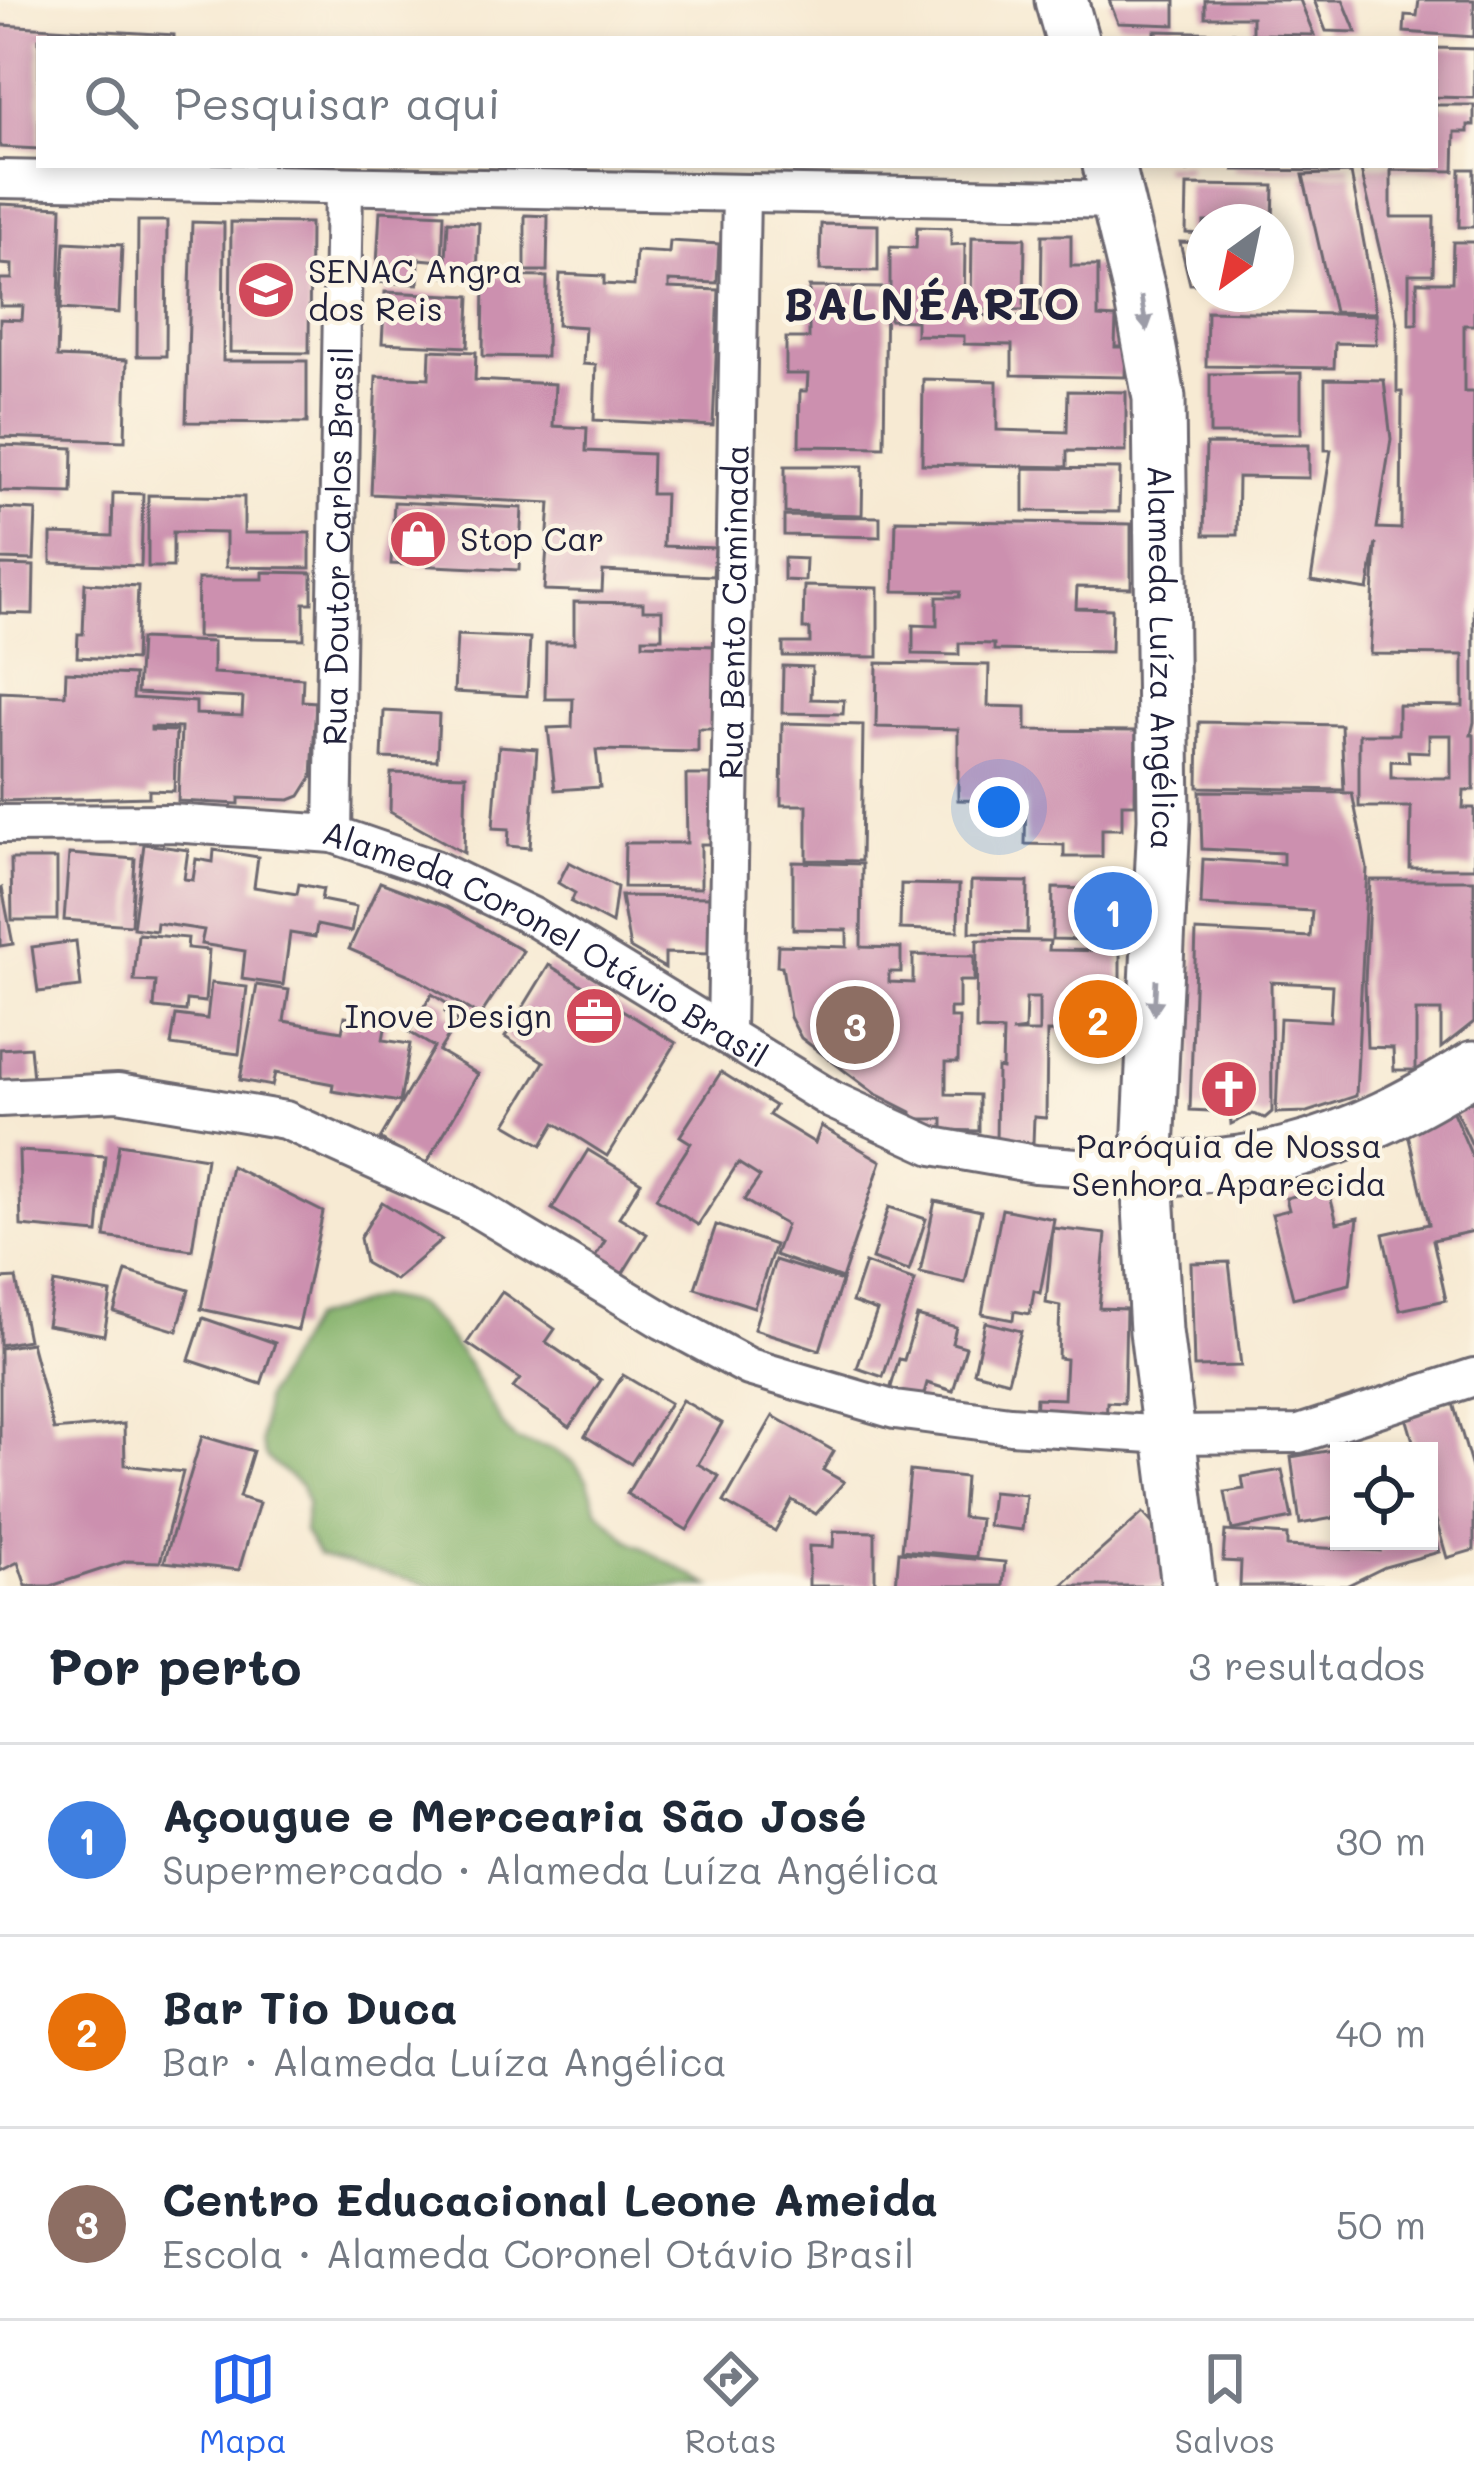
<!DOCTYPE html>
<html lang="pt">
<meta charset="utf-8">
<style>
:root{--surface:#fff;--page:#f6f6f7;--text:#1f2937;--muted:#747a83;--line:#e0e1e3;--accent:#2563eb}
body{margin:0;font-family:Mali,sans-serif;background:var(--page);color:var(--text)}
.controls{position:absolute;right:36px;bottom:36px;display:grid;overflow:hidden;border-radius:0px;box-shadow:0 6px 18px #0003}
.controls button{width:108px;height:108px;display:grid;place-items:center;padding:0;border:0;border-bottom:3px solid var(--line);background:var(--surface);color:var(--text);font:60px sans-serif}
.compass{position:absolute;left:1186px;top:204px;width:108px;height:108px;border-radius:50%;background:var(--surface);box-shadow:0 6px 18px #0003;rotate:213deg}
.you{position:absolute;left:999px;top:807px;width:42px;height:42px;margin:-30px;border:9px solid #fff;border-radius:50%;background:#1a73e8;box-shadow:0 0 0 18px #1a73e833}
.badge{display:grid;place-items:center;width:78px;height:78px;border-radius:50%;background:var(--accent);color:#fff;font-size:39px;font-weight:700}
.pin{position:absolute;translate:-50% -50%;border:6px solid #fff;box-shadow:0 3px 12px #0006}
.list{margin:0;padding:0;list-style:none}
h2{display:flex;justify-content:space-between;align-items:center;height:156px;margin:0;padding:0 48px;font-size:51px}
h2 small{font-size:39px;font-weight:400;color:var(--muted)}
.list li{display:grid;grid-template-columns:78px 1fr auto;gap:36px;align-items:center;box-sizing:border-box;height:192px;padding:0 48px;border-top:3px solid var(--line)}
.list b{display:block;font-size:45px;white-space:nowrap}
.list p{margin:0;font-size:39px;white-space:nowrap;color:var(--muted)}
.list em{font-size:39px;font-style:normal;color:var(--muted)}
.icon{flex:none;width:66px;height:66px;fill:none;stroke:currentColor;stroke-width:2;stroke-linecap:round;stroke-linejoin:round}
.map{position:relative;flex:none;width:1474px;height:1586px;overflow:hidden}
.search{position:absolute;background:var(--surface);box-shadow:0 6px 18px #0003;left:36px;right:36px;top:36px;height:132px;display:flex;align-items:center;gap:30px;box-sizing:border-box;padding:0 42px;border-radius:0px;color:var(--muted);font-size:45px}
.sheet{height:732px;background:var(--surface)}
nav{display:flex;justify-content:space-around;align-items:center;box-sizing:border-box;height:168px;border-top:3px solid var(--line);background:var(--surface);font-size:33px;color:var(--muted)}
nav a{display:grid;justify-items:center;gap:6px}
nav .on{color:var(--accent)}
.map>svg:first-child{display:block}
.forest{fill:#85b26c;stroke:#546a54;stroke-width:3}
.building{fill:#cc90af;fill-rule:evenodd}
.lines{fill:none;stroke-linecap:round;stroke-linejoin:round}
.street-casing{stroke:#6d6870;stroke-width:42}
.secondary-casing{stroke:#6d6870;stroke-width:57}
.street{stroke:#fff;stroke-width:36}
.secondary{stroke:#fff;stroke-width:51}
.oneway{fill:#9c9ca7}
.labels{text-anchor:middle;stroke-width:9;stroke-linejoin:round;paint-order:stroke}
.poi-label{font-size:33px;fill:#22223b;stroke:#fcf5e5;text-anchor:start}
.street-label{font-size:33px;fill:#22223b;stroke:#fcf5e5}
.district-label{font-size:45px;font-weight:bold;letter-spacing:3px;fill:#22223b;stroke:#fcf5e5}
</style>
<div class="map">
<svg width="1474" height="1586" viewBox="0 0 1474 1586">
<rect width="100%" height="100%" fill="#fcf5e5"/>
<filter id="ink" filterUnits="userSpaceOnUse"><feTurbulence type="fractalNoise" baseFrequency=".00833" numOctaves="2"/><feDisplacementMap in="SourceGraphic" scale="24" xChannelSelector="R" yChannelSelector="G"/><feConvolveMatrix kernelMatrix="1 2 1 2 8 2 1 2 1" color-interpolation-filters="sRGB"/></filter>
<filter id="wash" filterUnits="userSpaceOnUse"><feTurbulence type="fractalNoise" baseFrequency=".004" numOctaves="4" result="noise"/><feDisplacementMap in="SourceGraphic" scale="48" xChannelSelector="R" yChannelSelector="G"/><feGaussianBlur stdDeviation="2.7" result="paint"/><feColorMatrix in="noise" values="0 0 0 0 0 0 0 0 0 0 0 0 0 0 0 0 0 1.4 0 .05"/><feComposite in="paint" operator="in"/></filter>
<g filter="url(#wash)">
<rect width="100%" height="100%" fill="#f7ead3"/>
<polygon class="forest" points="379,1297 415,1304 437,1323 469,1365 504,1427 516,1440 553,1450 574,1463 587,1480 597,1509 627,1539 711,1586 433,1586 319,1556 304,1532 307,1502 301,1486 266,1457 261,1443 265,1398 310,1319"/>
<g id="blocks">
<g class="building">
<polygon points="1109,0 1175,0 1175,25 1118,23"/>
<polygon points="1205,0 1300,0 1314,35 1252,34 1252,17 1205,17"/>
<polygon points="1314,0 1343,0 1356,32 1326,31"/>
<polygon points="1419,0 1474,0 1474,37 1404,32 1405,15 1417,16"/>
<polygon points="0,25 174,35 174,39 39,39 39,149 0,147"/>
<polygon points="1155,31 1233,33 1233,39 1155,39"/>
<polygon points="1435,48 1474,49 1474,98 1435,97"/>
<path d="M1435,105H1474V125H1468V132H1455L1454,171L1391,170V217H1434L1433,274H1409V324H1417V282H1452L1453,242H1474V325H1464V392H1474V722L1471,735H1474V790H1464L1463,808H1474V868H1410L1411,807H1359V734H1398V705L1463,706V655L1370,654L1376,543L1368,590L1311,581L1331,450H1325V379L1384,380L1391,439L1377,528L1401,529L1402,392H1397V324L1361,170H1366V165H1435ZM1429,735H1451V778H1391V761L1409,762L1408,751L1429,752Z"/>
<polygon points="1162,165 1188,165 1188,171 1163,171"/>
<polygon points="1234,165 1350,165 1351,171 1234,170"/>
<polygon points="1460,169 1474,169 1474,227 1459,227"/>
<polygon points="1351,173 1365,249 1376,313 1334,312 1303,175"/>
<polygon points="1187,185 1274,186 1273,222 1204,222 1204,234 1186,233"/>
<polygon points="0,204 62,207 57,357 127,360 125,441 0,437 0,319 22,320 23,306 0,306 0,279 12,279 12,265 0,264"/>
<polygon points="380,211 444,214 442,261 419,259 418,284 376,282"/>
<polygon points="525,215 548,216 547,271 525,271"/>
<polygon points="138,221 167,221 166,356 137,356"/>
<polygon points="448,221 479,223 477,278 445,277"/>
<polygon points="192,222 224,223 223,361 307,361 307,423 186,422"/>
<polygon points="231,222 310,223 309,353 230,352"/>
<polygon points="821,224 878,225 878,271 820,270"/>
<polygon points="917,227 951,228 951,245 965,244 964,315 1041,317 1042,235 1071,235 1071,266 1098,266 1098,317 1116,318 1115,347 1126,347 1125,377 1012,375 1012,345 964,344 964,336 916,335 916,321 890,320 890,247 916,248"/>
<polygon points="972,237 1025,238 1024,310 971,309"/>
<polygon points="670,241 719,244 717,283 669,281 669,288 719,290 713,426 594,420 596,365 583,364 585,327 557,325 560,274 604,276 604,284 634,286 636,251 669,253"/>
<polygon points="65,242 122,245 119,313 61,309"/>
<polygon points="1180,242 1204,243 1204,284 1190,284"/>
<polygon points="484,276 547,277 546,357 483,356"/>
<polygon points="809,287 886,288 884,447 799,446 800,391 807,391 808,374 786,374 786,338 809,338"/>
<polygon points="385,292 470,296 468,347 382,343"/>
<polygon points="1207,311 1376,315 1376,344 1335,343 1334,368 1206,366"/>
<polygon points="430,350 476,352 475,380 555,384 553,426 587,428 586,451 652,454 651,494 665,494 663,546 715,548 713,576 603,571 602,592 544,590 550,503 371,494 376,376 429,378"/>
<polygon points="1301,373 1301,434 1210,434 1210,374"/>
<polygon points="923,379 997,381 997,430 1067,432 1068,391 1126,392 1126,452 1067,451 1067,467 922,464"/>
<polygon points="1206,444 1309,445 1309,478 1238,477 1237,535 1204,535"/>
<polygon points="0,445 73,448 72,493 0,491"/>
<polygon points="785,466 863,466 862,515 785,513"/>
<polygon points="1024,468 1120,469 1119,512 1024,511"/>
<polygon points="113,493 143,494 141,566 51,563 51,534 112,536"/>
<polygon points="148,495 244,497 244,533 310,533 310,568 226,567 226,533 173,532 173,567 148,567"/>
<polygon points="394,502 522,508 519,570 391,564"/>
<polygon points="0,508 36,510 34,560 0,559"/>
<polygon points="784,516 880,517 880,537 784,535"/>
<polygon points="896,520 1131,524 1131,588 1077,587 1076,608 1112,609 1111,652 994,650 994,644 959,643 959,655 913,654 913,625 937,626 937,597 959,597 960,592 894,591"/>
<polygon points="784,558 806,559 805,581 784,580"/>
<polygon points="0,565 34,566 33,614 0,613"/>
<polygon points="263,572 312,573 312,603 304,603 304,639 197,637 198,579 263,579"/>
<polygon points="85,583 138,586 135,660 77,657 78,634 83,634"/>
<polygon points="804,586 878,588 878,657 783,656 783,643 810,643 810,629 803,629"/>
<polygon points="574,602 643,603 643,610 662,610 662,638 643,638 643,644 715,646 714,729 698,729 698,752 596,750 600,787 555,790 548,728 572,727 573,699 545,699 546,643 574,643"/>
<polygon points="457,635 530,638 527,696 454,692"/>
<polygon points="140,639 213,642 213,673 303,678 302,701 316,702 312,777 300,796 290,800 239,798 239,804 178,801 181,728 151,727 151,730 176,731 174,791 149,790 149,797 0,801 0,692 65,695 66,672 134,675 133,698 196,702 196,714 242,716 243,698 137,693"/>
<polygon points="877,663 989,665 988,706 1026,707 1026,730 1136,731 1135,804 1122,804 1122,829 1102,829 1102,857 1064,857 1064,845 1025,844 1026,802 958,800 958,729 876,727"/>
<polygon points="783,666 812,667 811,699 844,700 843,714 782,713"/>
<polygon points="384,711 439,714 437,760 382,758"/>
<polygon points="1199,722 1341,725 1344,790 1198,787"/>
<polygon points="782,723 863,725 861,861 807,860 807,805 781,805"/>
<polygon points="499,746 537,749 530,848 508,846 509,829 493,828"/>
<polygon points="391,773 466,775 464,853 390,812"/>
<polygon points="686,775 715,775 715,844 701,844 701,888 624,887 625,843 687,843"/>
<polygon points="1200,791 1352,793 1367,868 1356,1096 1307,1112 1276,1113 1280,1018 1330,1021 1332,985 1271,982 1272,1112 1265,1118 1253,1114 1231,1124 1230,1112 1190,1110 1196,931 1310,937 1312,911 1201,905 1203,859 1283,864 1283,853 1202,849"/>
<polygon points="144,844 188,850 184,879 193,880 196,859 213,862 214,850 258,857 254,887 297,894 299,884 323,889 321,900 356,907 351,932 317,925 315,937 290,933 283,985 242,979 245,951 201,944 204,930 157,923 156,931 133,928"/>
<polygon points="69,854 135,859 131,925 64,920"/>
<polygon points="11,859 57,859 57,920 12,920"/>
<polygon points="569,862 617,887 612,924 571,902 575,893 558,883"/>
<polygon points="793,862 862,864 861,947 901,948 901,972 889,972 889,982 913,983 913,955 974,956 974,981 959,981 959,1008 950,1008 950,1018 959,1018 958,1062 946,1062 946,1094 979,1095 979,1131 943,1130 943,1119 911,1119 911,1112 874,1093 801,1038 790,1017 782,966 777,966 778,945 847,947 847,930 793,929"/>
<polygon points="1370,880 1474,880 1474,1022 1441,1048 1441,1011 1416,1011 1416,1070 1394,1070 1393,1048 1367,1047 1365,981"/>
<polygon points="971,881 1028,882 1027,933 970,932"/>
<polygon points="380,882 447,907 523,951 480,1016 412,976 349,949"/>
<polygon points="901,884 959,885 958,931 900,929"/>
<polygon points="2,888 13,944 0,946 0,889"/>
<polygon points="1053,888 1135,890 1134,941 1052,939"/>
<polygon points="621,896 713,897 712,954 665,953 665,968 630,948"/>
<polygon points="138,934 188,938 187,948 209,950 205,1002 187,1000 186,1011 154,1008 156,982 134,981"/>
<path d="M977,940L1050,941L1049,950L1120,951V1000H1127V1033L1047,1032L1046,1118L1034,1117L1033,1143H996L997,1068L1002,1069L1003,1031L976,1030ZM1026,998H1039V1032H1011L1025,1030Z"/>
<polygon points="76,941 81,987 38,992 32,947"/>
<polygon points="549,965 676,1043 607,1156 555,1123 542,1145 506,1124 544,1062 505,1037"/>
<polygon points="211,983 247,987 239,1054 171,1045 176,1015 207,1019"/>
<polygon points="257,985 289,990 284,1021 342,1031 345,1016 386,1023 383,1040 410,1044 400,1102 332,1091 333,1084 275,1073 272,1086 240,1080"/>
<polygon points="432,994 449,1005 445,1012 458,1021 439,1051 478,1074 425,1166 380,1139 434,1047 409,1032"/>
<polygon points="30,1047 33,1079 0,1082 0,1049"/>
<polygon points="721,1072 775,1106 769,1115 815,1143 821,1126 881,1161 842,1279 775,1255 786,1225 744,1200 760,1177 738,1163 698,1225 656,1198 691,1143 680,1136"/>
<polygon points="1474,1100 1474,1149 1455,1109"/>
<polygon points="1452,1110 1474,1161 1474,1231 1433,1240 1446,1300 1400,1310 1383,1234 1429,1224 1405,1121"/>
<polygon points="119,1144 206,1158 192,1250 105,1237"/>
<polygon points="588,1150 641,1182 619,1217 647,1234 618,1281 591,1264 605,1241 552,1209"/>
<polygon points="19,1151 105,1156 98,1233 21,1226"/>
<polygon points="231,1166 323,1212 298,1330 201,1309"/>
<polygon points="1328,1188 1337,1223 1358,1218 1350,1284 1293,1298 1272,1214 1289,1210 1286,1198"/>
<polygon points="935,1201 981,1211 965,1283 920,1273"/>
<polygon points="382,1202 442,1240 395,1280 365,1263 360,1238"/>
<polygon points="889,1207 926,1219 909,1271 872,1259"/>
<polygon points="1002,1209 1054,1219 1040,1293 1034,1291 1030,1314 1014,1311 1013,1320 982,1314"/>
<polygon points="716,1225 775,1245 754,1307 695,1288"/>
<polygon points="1053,1228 1106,1234 1099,1308 1126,1309 1124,1403 1107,1402 1106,1427 1035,1422 1036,1398 1064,1399 1066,1359 1058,1358 1060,1306 1046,1303"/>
<polygon points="775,1260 842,1281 820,1350 754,1329"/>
<polygon points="1229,1262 1241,1366 1194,1367 1191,1263"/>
<polygon points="865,1263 915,1281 883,1377 857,1368 877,1311 852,1302"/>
<polygon points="126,1271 189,1290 177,1331 114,1312"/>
<polygon points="16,1278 28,1340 0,1345 0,1279"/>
<polygon points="54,1283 111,1293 104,1335 47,1325"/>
<polygon points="502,1292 555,1329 546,1342 601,1380 570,1427 513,1388 520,1379 467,1343"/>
<polygon points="917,1316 956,1327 952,1343 966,1347 953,1391 927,1383 921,1404 889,1394 899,1359 904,1360"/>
<polygon points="203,1318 275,1343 261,1384 189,1360"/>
<polygon points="985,1322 1021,1331 1008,1381 974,1372"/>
<polygon points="31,1343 54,1430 124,1424 125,1465 183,1472 160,1562 127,1561 51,1586 26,1586 18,1562 0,1571 0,1348"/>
<polygon points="623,1375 670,1403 631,1464 585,1436"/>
<polygon points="682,1400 722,1423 698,1464 719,1476 687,1530 627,1494"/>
<polygon points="1453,1403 1474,1475 1474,1550 1447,1558 1429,1496 1429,1451 1416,1451 1406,1417"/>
<polygon points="773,1416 834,1451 823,1470 844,1482 816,1514 792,1500 775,1531 724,1502"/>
<polygon points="202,1436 253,1451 239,1497 259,1503 239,1570 164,1562"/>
<polygon points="1339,1449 1339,1517 1300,1524 1291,1457"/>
<polygon points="1282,1470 1292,1518 1232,1530 1225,1492 1244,1489 1242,1477"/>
<polygon points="910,1471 965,1477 962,1517 980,1519 976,1557 902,1550"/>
<polygon points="992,1492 1026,1495 1022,1530 988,1526"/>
<polygon points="1143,1513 1171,1544 1163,1586 1061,1586"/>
<polygon points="1430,1522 1439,1552 1385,1567 1346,1586 1240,1586 1241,1562 1223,1561 1225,1531 1287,1535 1287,1546 1380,1551 1377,1541 1429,1541"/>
<polygon points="834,1531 875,1532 875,1586 809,1586 809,1546 833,1547"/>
<polygon points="899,1552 1005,1562 1003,1586 896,1586"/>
</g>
</g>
</g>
<g filter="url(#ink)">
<use href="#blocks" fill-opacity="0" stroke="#6d6870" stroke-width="3"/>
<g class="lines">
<defs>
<g id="street">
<polyline points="0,179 1119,200"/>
<path id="s1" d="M0,824L171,823L333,834L432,868L533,917L832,1100L933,1146L1035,1164L1147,1172"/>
<path id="s2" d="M333,834L344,188"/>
<path id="s3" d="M726,1032L741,194"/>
<polyline points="0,1098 118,1092 285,1120 466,1202 664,1321 749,1367 895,1410 1010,1425 1167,1435 1299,1434 1474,1377"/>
</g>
<g id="secondary">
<polyline points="1061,0 1072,39"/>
<path id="s4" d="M1109,165L1139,290L1159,398L1164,819L1147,1172L1156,1331L1188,1586"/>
<path d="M1147,1172C1192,1166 1242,1165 1287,1153C1355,1136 1415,1104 1474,1067"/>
</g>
</defs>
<use href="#street" class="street-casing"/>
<use href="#secondary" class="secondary-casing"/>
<use href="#street" class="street"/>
<use href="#secondary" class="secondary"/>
</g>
<defs><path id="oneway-solid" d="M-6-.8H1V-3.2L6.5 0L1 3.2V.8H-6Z" transform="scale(3)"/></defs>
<g class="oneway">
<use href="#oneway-solid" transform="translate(1144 314) rotate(80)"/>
<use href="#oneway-solid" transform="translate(1155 997) rotate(93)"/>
</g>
</g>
<defs>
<symbol id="university-disc" viewBox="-11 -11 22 22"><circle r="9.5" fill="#d1495b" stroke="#fcf5e5"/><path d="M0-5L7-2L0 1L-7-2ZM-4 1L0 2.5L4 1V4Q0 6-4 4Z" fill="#fff"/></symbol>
<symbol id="shop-disc" viewBox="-11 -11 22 22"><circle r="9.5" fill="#d1495b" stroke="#fcf5e5"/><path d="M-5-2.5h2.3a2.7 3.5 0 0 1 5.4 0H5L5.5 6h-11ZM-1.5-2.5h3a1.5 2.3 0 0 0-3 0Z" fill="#fff"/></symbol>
<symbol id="office-disc" viewBox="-11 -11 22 22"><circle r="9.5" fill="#d1495b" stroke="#fcf5e5"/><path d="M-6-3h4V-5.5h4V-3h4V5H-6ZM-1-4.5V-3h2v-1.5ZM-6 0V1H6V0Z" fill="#fff"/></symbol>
<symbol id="church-disc" viewBox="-11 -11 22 22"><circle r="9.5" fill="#d1495b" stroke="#fcf5e5"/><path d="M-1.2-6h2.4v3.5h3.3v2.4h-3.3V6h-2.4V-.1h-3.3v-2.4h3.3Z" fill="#fff"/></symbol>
</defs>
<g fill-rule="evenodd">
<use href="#university-disc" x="233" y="257" width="66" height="66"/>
<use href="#shop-disc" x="385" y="506" width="66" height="66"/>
<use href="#office-disc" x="561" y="983" width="66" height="66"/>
<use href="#church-disc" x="1196" y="1056" width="66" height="66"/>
</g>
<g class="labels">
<g class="poi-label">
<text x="308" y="283">SENAC Angra<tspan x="308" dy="38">dos Reis</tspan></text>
<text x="460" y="551">Stop Car</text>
<text x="552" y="1028" text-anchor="end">Inove Design</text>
<text x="1229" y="1158" text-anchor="middle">Paróquia de Nossa<tspan x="1229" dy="38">Senhora Aparecida</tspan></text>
</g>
<g class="street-label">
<text dy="12" stroke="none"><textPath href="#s2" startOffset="288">Rua Doutor Carlos Brasil</textPath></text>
<text dy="12" stroke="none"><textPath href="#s3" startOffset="420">Rua Bento Caminada</textPath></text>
<text dy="12" stroke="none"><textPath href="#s4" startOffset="498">Alameda Luíza Angélica</textPath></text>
<text dy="12" stroke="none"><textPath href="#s1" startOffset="573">Alameda Coronel Otávio Brasil</textPath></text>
</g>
<g class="district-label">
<text x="933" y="320">BALNÉARIO</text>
</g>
</g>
</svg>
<div class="controls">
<button><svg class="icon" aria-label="locate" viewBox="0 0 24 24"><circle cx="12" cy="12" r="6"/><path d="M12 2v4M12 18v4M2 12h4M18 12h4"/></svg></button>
</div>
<svg class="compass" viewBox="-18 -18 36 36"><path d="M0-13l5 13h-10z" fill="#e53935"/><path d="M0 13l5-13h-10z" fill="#747a83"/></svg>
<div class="you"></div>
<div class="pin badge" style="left:1113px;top:911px;background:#3f7fe0">1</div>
<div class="pin badge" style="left:1098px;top:1019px;background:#e8710a">2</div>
<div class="pin badge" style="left:855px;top:1025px;background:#8d6e63">3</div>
<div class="search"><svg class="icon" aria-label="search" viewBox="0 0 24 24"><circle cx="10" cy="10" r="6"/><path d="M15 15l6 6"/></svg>Pesquisar aqui</div>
</div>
<section class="sheet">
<h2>Por perto<small>3 resultados</small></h2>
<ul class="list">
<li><span class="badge" style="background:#3f7fe0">1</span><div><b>Açougue e Mercearia São José</b><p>Supermercado · Alameda Luíza Angélica</p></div><em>30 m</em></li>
<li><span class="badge" style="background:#e8710a">2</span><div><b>Bar Tio Duca</b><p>Bar · Alameda Luíza Angélica</p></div><em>40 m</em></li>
<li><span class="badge" style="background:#8d6e63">3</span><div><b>Centro Educacional Leone Ameida</b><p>Escola · Alameda Coronel Otávio Brasil</p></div><em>50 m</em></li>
</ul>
</section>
<nav>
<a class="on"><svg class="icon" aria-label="map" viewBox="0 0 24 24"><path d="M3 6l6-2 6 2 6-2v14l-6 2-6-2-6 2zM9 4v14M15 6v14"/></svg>Mapa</a>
<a><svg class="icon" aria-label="directions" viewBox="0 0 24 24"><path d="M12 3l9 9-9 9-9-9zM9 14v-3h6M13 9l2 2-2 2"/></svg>Rotas</a>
<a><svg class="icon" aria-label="saved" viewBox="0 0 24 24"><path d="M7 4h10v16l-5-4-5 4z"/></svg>Salvos</a>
</nav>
